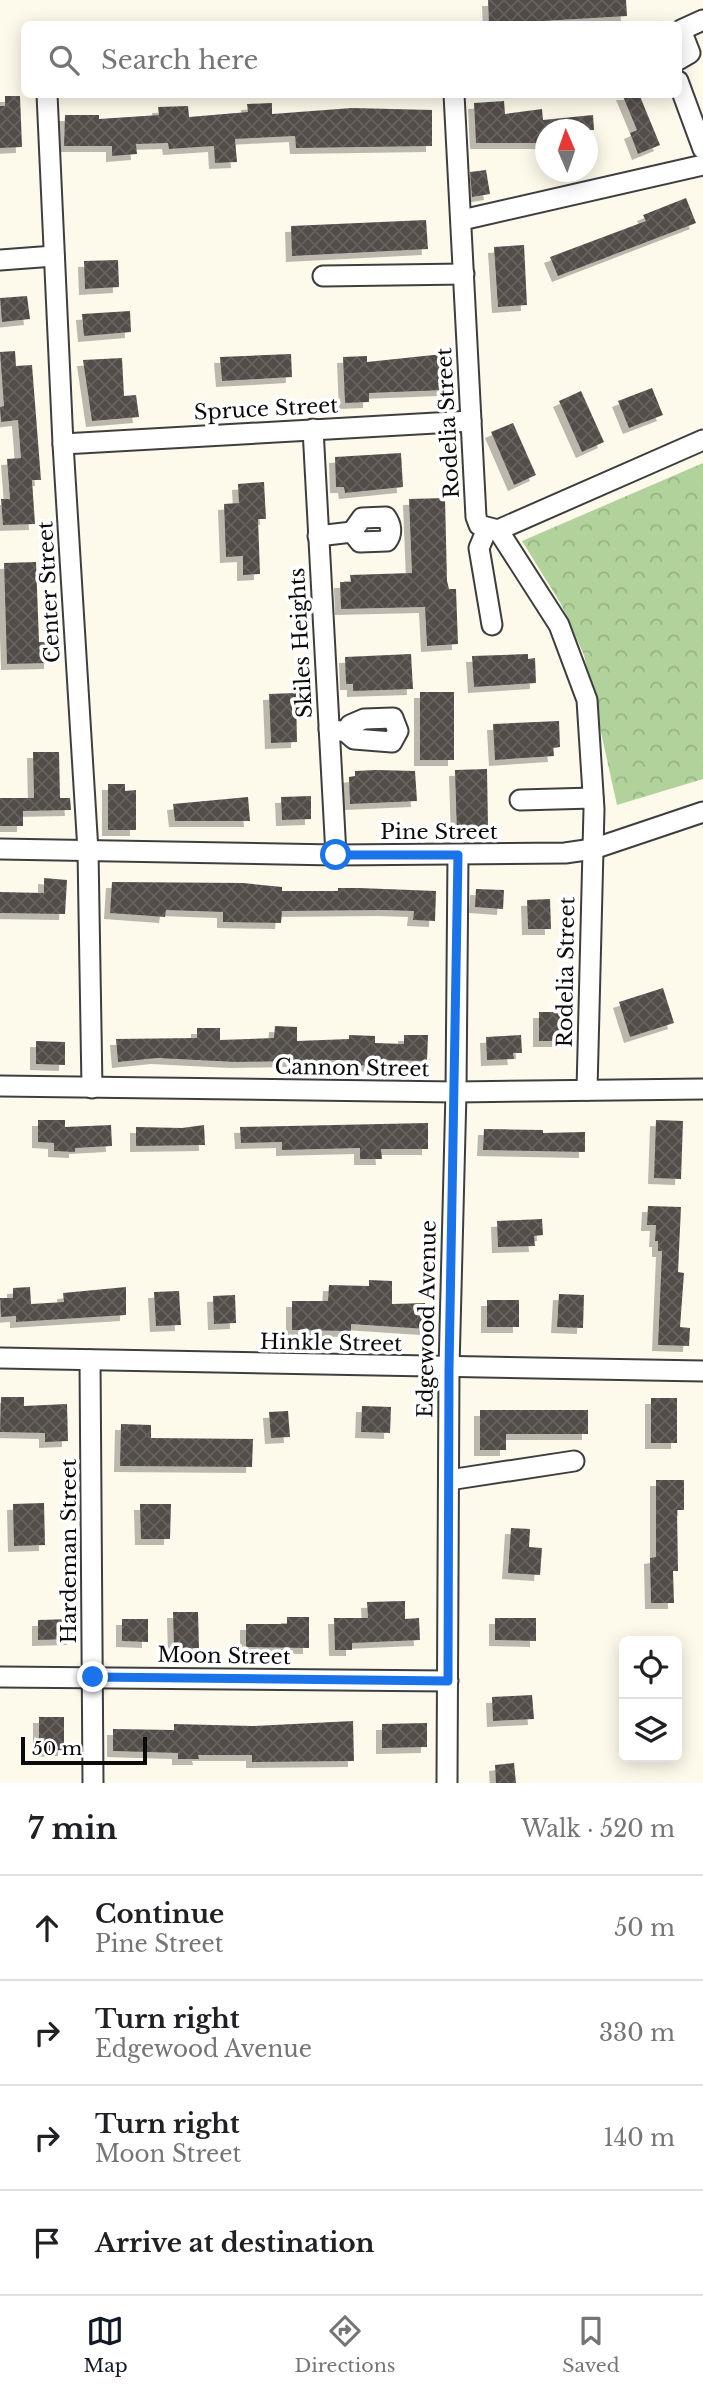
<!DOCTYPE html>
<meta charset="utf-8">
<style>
:root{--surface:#fff;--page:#f2f2f2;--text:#202124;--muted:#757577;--line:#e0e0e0;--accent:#111827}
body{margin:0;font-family:"Libre Baskerville",serif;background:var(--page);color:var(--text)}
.controls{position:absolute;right:21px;bottom:21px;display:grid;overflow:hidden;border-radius:10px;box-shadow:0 4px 18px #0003}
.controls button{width:63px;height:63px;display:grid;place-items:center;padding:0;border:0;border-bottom:2px solid var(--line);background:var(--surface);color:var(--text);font:35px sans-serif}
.compass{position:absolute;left:535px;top:119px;width:63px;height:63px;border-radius:50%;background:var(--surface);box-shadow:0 4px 18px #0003;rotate:358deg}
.scale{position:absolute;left:21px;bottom:18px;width:126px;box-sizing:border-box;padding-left:7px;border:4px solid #0b0b0b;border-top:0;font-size:19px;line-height:24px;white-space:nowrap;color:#0b0b0b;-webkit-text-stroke:5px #fff;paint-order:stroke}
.stop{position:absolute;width:21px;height:21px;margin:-16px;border:5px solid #1a73e8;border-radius:50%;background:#fff}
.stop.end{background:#1a73e8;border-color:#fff;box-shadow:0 2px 7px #0008}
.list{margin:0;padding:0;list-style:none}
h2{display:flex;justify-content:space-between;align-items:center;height:91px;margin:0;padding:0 28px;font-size:30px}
h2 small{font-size:23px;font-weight:400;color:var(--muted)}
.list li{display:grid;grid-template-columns:46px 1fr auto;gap:21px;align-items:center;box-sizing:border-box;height:105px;padding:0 28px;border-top:2px solid var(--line)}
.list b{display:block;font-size:26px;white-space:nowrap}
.list p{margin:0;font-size:23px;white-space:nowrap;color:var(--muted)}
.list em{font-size:23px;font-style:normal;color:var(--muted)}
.icon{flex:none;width:38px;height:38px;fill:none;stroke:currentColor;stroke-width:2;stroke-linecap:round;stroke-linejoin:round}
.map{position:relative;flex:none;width:703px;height:1783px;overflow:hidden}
.search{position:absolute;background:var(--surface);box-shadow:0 4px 18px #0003;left:21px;right:21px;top:21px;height:77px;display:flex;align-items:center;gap:18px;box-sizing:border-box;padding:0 24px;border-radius:10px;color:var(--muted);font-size:26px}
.sheet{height:511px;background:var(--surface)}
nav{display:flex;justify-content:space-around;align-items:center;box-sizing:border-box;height:98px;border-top:2px solid var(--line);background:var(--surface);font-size:19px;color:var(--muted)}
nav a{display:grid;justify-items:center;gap:4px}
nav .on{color:var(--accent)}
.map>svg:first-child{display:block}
.forest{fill:url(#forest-crowns)}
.building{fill:url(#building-cross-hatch);filter:url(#shadow)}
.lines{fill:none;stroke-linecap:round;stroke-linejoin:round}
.minor-casing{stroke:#3e3e3e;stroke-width:23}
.minor{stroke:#fff;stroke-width:19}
.route{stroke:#1a73e8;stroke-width:9}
.labels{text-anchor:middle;stroke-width:7;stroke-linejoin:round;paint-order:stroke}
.street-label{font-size:21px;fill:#0b0b0b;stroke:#fff}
</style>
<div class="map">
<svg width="703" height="1783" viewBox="0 0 703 1783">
<defs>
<pattern id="forest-crowns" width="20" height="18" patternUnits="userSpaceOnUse" patternTransform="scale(1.75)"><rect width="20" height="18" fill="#b1d29a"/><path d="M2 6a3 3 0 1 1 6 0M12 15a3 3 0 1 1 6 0" fill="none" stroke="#97b383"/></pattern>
<pattern id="building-cross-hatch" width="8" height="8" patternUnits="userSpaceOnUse" patternTransform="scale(1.75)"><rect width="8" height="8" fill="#524d49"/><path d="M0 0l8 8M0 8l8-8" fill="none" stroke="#66625f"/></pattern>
<filter id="shadow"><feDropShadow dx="-6" dy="6" stdDeviation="0" flood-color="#0004"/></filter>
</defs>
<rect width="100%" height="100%" fill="#fdfaeb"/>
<polygon class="forest" points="703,463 703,779 617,805 584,655 561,604 522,541"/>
<g class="building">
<polygon points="488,0 626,0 627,16 489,24"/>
<polygon points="622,94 639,94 660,145 638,154 630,133 637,130"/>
<polygon points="5,96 20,96 22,147 0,148 0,106 5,106"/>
<polygon points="504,101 505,114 542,109 543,120 593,115 594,130 545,130 545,143 476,143 474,103"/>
<polygon points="272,103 272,114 352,108 432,110 432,146 296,148 295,136 235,139 237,162 215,163 214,146 169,149 168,143 136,144 137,154 112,156 112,146 64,146 65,115 99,115 99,119 159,115 158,107 188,106 189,117 248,112 247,104"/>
<polygon points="486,170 490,194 472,197 470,172"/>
<polygon points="686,198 696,223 558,276 550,257 646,221 643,215"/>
<polygon points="426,220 428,249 292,256 291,226"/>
<polygon points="524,245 527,305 498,307 494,247"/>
<polygon points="118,260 119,287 85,289 84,261"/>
<polygon points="27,296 30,319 2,322 0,298"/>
<polygon points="130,311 131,332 84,336 82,314"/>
<polygon points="15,351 16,366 32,365 41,480 32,480 35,524 3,525 1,499 10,499 7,459 21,458 18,420 1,422 0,407 4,406 0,352"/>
<polygon points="291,354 292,377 222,381 220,357"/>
<polygon points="443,354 445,390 369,393 369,402 345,403 343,357 367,356 367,362"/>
<polygon points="122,358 124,396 136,395 139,417 92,421 83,360"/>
<polygon points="652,388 663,415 629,428 618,401"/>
<polygon points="581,391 604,442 582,452 559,401"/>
<polygon points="513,423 536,475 514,485 491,432"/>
<polygon points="401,453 403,487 345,493 344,487 336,487 335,457"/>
<polygon points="264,482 266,519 258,519 260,574 243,575 243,556 226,557 224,504 239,503 238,484"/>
<polygon points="445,498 447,581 449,589 456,589 458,644 427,646 425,607 341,609 340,582 351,582 350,575 412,573 409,499"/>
<polygon points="36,562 39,642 50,642 50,663 7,664 4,563"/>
<polygon points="411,654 413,689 353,691 353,684 346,684 345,657"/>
<polygon points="528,654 528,659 535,658 536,683 474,687 472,656"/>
<rect x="420" y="692" width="34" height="68"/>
<polygon points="296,693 297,742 271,743 269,694"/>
<polygon points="559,721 560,747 553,748 554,756 495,760 493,724"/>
<polygon points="33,752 59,752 60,798 70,798 71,810 23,811 23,826 0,826 0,798 34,798"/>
<polygon points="487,769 488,827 483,827 484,835 457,835 455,770"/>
<polygon points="376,770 415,771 417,801 350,804 349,777 355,776 355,771"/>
<polygon points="108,784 125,784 125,791 136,790 136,830 108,830"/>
<polygon points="311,796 311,819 282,820 281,797"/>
<polygon points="248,797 250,821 175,821 173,804"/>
<polygon points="44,878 67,880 65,914 0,913 0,892 44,893"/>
<polygon points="112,882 243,883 282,887 282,891 338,891 338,888 359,888 436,891 435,921 413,920 414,911 384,910 282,911 281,923 223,922 223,912 166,910 165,917 110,913"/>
<polygon points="476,889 504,890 503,909 475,907"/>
<polygon points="550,899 551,929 528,929 527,900"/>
<polygon points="663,988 674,1023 630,1037 619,1002"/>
<rect x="539" y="1012" width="21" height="29"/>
<polygon points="275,1026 297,1027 297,1041 349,1039 349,1035 375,1036 375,1043 404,1044 404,1035 428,1035 427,1061 387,1060 387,1066 348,1065 348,1060 236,1062 157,1058 118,1062 116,1039 197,1038 197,1028 220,1028 220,1040 274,1038"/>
<polygon points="521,1035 522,1053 513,1053 514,1059 487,1060 486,1037"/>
<polygon points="36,1041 65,1042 65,1065 36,1064"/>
<polygon points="38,1120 65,1120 65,1127 111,1125 112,1146 75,1148 75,1152 54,1151 54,1143 38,1142"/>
<polygon points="656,1120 683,1121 681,1179 654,1178"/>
<polygon points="428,1123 428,1149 381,1149 382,1159 360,1159 360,1148 282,1150 282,1142 241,1143 240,1127"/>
<polygon points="204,1125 205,1145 136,1146 136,1127 182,1128"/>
<polygon points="484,1129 543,1130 543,1133 585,1132 585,1152 483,1150"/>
<polygon points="648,1206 681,1207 678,1272 684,1273 680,1327 690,1328 689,1346 658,1345 662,1251 658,1251 658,1241 655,1241 656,1225 647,1225"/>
<polygon points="542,1219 543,1235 534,1236 535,1246 498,1247 497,1221"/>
<polygon points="369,1280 392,1281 392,1304 425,1303 426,1329 351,1324 351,1331 292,1330 292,1301 328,1301 329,1285 369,1286"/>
<polygon points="30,1287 31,1304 64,1302 63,1293 126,1287 126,1315 16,1322 16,1316 1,1317 0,1298 13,1298 13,1288"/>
<polygon points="179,1291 181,1325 156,1326 154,1292"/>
<polygon points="559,1294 584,1295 583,1328 557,1327"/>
<polygon points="235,1295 236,1323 214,1324 213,1296"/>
<rect x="487" y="1300" width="32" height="27"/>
<polygon points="1,1397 24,1397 24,1406 67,1404 68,1441 45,1442 45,1433 0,1432"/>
<rect x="651" y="1398" width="26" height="45"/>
<polygon points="362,1406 391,1407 390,1433 361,1432"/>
<polygon points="480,1410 588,1410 588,1434 506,1434 506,1450 480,1450"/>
<polygon points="288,1411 290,1437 271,1438 269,1412"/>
<polygon points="121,1424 151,1425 151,1438 253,1439 252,1467 120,1466"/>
<polygon points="656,1480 684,1480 684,1510 677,1510 678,1571 673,1571 674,1603 651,1603 650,1558 656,1557"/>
<polygon points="44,1503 45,1545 14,1546 13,1504"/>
<polygon points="140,1504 171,1504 170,1539 141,1539"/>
<polygon points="511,1528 530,1529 529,1547 542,1548 540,1575 508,1573"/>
<polygon points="405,1601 405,1619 419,1618 420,1640 352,1643 352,1650 335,1650 334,1618 368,1618 367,1602"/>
<polygon points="173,1612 198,1612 199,1648 174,1649"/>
<polygon points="287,1617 309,1617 309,1648 246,1647 246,1624 287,1624"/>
<polygon points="495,1618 536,1618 536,1641 495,1640"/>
<polygon points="73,1619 73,1639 38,1640 38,1620"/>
<polygon points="122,1619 148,1619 148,1642 122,1641"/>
<polygon points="532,1695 534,1719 493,1721 492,1697"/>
<polygon points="39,1717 64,1717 64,1750 39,1751"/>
<polygon points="353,1721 354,1761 252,1762 252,1755 198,1755 199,1759 178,1759 178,1753 113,1751 113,1729 174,1730 174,1724 252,1726"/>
<polygon points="427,1723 427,1747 382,1748 382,1724"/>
<polygon points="514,1763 516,1783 496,1783 495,1765"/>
</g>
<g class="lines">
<defs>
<g id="minor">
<polyline points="678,60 690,53 681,30 703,20"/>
<polyline points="678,81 703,149"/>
<polyline points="47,94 63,444 88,851 92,1088"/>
<polyline points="454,94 476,517 479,525 498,530 559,625 587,700 594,809 587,1090"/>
<polyline points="462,220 703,165"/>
<polyline points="0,260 54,256"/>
<polyline points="323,276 464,274"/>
<polyline points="313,429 336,855"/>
<polyline points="63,444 471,421"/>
<polyline points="487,529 479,548 492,625"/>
<polyline points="498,530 703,440"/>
<path d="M318,536L352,532L362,518L386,517C391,524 393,533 387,541L360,542L352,532"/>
<polyline points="329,729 346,732 354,739 392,742 398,731 393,718 364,719 350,725 346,732"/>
<polyline points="520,800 593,798"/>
<polyline points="0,849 336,855 565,853 593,849 703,812"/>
<polyline points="0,1086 456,1092 703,1089"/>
<polyline points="0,1358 703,1371"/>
<polyline points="90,1360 93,1783"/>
<polyline points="449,1480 574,1461"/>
<polyline points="0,1677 448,1681"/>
<polyline points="447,1783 449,1369 456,1092 458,855"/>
</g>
</defs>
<use href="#minor" class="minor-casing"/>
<use href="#minor" class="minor"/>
</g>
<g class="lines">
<polyline class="route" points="93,1677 448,1681 449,1369 458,855 336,855"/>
</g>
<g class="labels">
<g class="street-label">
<text transform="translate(266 409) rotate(-3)" y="7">Spruce Street</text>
<text transform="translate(448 423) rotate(-93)" y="7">Rodelia Street</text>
<text transform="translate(49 592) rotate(-93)" y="7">Center Street</text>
<text transform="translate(301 643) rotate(-93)" y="7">Skiles Heights</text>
<text x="439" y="839">Pine Street</text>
<text transform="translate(566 972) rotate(-89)" y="7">Rodelia Street</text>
<text transform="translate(352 1068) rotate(1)" y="7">Cannon Street</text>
<text transform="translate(427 1319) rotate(-89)" y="7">Edgewood Avenue</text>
<text transform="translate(331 1343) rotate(1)" y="7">Hinkle Street</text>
<text transform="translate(69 1551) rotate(-90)" y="7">Hardeman Street</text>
<text transform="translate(224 1656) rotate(1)" y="7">Moon Street</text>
</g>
</g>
</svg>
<div class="controls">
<button><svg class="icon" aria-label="locate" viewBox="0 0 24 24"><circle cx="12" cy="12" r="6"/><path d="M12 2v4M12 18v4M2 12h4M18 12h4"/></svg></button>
<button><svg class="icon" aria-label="layers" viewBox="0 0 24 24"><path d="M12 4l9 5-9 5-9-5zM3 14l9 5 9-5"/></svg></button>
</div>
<svg class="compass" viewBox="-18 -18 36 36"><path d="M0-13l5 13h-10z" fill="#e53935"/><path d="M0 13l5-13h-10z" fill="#757577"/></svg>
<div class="scale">50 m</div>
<div class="stop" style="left:336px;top:855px"></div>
<div class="stop end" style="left:93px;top:1677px"></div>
<div class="search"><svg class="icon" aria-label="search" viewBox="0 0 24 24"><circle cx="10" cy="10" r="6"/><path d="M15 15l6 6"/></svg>Search here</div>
</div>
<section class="sheet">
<h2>7 min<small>Walk · 520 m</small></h2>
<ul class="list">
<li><svg class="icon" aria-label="ahead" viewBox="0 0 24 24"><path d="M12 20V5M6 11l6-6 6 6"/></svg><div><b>Continue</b><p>Pine Street</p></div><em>50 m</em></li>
<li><svg class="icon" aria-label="right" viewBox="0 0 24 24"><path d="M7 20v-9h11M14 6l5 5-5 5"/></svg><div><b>Turn right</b><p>Edgewood Avenue</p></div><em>330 m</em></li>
<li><svg class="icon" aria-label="right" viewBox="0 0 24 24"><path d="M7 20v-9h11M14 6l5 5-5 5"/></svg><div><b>Turn right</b><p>Moon Street</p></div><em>140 m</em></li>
<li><svg class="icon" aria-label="arrive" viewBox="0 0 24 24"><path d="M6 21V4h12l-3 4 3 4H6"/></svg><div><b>Arrive at destination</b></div></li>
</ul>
</section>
<nav>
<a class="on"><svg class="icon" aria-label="map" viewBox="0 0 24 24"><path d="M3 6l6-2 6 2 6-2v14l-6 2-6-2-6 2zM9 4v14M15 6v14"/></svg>Map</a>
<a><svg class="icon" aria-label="directions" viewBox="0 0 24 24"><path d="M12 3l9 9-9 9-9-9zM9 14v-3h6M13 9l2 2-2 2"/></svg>Directions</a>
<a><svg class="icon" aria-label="saved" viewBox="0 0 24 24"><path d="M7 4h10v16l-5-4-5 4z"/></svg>Saved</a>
</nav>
